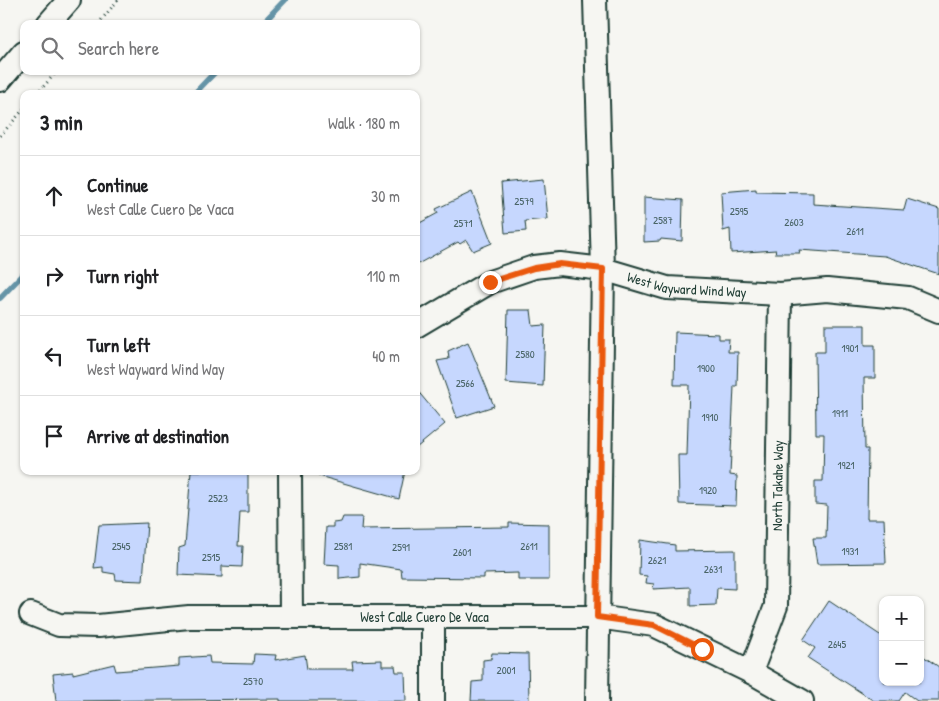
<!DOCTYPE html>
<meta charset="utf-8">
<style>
:root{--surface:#fff;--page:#f6f6f6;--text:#202124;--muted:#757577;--line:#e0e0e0}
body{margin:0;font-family:"Patrick Hand",sans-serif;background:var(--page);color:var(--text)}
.controls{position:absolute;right:15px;bottom:15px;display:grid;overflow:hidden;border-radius:10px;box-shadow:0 1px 4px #0004}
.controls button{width:45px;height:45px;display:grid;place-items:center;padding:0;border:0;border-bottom:1px solid var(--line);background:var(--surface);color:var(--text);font:25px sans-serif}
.stop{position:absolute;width:15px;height:15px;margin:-11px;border:4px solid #ea580c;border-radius:50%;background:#fff}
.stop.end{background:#ea580c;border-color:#fff;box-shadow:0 1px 5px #0008}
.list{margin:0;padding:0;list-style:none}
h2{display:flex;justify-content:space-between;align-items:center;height:65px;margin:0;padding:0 20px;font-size:21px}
h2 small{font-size:16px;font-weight:400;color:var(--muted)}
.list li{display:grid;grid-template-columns:32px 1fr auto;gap:15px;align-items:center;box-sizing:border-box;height:80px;padding:0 20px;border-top:1px solid var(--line)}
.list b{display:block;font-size:19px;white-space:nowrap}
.list p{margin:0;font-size:16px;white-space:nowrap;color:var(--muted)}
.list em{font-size:16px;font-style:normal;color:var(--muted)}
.icon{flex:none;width:28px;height:28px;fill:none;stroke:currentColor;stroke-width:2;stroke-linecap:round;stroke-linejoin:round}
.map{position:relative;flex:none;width:939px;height:701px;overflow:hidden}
.search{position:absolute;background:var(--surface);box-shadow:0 1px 4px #0004;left:20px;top:20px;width:400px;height:55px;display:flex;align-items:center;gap:12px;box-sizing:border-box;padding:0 18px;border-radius:10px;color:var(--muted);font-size:19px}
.panel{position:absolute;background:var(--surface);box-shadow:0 1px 4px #0004;left:20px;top:90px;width:400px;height:385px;border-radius:10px}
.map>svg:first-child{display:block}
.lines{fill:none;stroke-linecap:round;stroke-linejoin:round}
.stream{stroke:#6594a7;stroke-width:6}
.building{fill:#c6d7fe;stroke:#1f3d34}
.minor-casing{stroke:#1f3d34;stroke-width:26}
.path{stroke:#1f3d34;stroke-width:3;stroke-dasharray:1 4;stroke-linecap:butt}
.minor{stroke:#f6f6f2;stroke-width:22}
.route{stroke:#ea580c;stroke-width:6}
.labels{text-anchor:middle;stroke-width:4;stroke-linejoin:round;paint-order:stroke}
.number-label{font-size:11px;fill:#496466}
.street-label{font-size:14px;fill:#1f3d34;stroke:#f6f6f2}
</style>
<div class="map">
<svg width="939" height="701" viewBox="0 0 939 701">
<rect width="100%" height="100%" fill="#f6f6f2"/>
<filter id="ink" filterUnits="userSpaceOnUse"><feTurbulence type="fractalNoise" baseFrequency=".02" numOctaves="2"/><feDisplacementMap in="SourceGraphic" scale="10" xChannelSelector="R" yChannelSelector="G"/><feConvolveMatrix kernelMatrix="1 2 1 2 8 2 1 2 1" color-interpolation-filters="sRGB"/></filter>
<g filter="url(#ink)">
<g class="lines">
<g class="stream">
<polyline points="262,24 285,0"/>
<polyline points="194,94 216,71"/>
<polyline points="0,298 24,273"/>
</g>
</g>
<g class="building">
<polygon points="544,179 548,219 525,221 526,231 505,233 501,183"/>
<polygon points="756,189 756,192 813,193 813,204 904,210 907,199 939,209 939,274 885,256 799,250 800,253 775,253 776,250 731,253 730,229 723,231 721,192"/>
<polygon points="472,192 492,243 473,251 466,240 460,244 458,242 416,265 416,225 438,213 436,209"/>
<polygon points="644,197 683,200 682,241 661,239 660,241 644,242"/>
<polygon points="508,310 531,310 533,326 545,325 543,386 506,383"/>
<polygon points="825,325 865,325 865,345 875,345 875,378 864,378 865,449 868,449 867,519 884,519 886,563 817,564 813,538 826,538 827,505 815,504 815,481 823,481 824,434 816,434 815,352 825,352"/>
<polygon points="675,332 719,334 719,339 729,339 728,352 738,352 737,386 734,386 730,475 737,476 736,506 679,504 678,455 687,455 689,385 674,385"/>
<polygon points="468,342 494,406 457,418 437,361 449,359 448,351"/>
<polygon points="416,389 445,424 416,448"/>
<polygon points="191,471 248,471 248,512 240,512 238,546 243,546 242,567 222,566 222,577 178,575 179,548 185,546"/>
<polygon points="319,471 405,471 399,499 319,476"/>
<polygon points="343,517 362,517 361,529 509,527 509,523 549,524 549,580 518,580 518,573 484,574 484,578 402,577 401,569 360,563 360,577 339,579 339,565 324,564 326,527 333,527 333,523 341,522"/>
<polygon points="147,523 143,581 116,580 115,574 103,572 103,567 94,568 99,525"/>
<polygon points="640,540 675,545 675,551 735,550 735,589 717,588 716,605 690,606 690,587 653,589 654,584 646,583 647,576 639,575"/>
<polygon points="829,601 883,637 883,682 920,682 920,654 939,667 939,701 917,701 905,692 899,701 874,701 808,658 815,648 803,640"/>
<polygon points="492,653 528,654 529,701 471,701 472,682 483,681 483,660 491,659"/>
<polygon points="254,654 276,655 275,660 305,655 307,669 353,669 352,661 382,660 382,666 395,666 396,672 405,672 406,701 280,701 280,699 56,701 53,674 73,672 73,674 114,664 116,671 179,666 179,658 209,656 210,663 253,664"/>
</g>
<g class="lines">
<defs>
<g id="minor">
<polyline points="595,0 603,269 597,701"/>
<polyline points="48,24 69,0"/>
<polyline points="0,80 24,52"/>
<path id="s1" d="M416,326L490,282L534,267L560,264L603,269L667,288L780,294L827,290L908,298L939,311"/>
<polyline points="290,471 291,616"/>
<path id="s2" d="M31,614L59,625L98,626L189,617H597L654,625L751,672L802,701"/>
<path id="s3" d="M751,672L776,606L780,294"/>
<polyline points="433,701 433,617"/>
</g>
</defs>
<use href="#minor" class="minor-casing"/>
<g class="path">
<polyline points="98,24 118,0"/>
<polyline points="37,94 57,71"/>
<polyline points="0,136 24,109"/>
</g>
<use href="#minor" class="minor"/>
</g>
</g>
<g class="lines" filter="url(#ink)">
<polyline class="route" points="490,282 534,268 560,264 603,269 597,617 654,625 702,649"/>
</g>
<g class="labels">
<g class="number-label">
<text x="524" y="205">2579</text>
<text x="739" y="215">2595</text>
<text x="663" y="224">2587</text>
<text x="794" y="226">2603</text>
<text x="463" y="227">2571</text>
<text x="855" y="235">2611</text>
<text x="850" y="352">1901</text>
<text x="525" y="358">2580</text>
<text x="706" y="372">1900</text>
<text x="465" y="387">2566</text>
<text x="840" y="417">1911</text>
<text x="710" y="421">1910</text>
<text x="846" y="469">1921</text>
<text x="708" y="494">1920</text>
<text x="218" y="502">2523</text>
<text x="121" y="550">2545</text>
<text x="343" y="550">2581</text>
<text x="529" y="550">2611</text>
<text x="401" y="551">2591</text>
<text x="850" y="555">1931</text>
<text x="462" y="556">2601</text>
<text x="211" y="561">2515</text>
<text x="657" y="564">2621</text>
<text x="713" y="573">2631</text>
<text x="837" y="648">2645</text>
<text x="506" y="674">2001</text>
<text x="253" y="685">2570</text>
</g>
<g class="street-label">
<text dy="5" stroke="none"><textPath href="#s1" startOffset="288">West Wayward Wind Way</textPath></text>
<text dy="5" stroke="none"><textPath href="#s3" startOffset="191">North Takahe Way</textPath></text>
<text dy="5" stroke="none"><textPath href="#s2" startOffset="396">West Calle Cuero De Vaca</textPath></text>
</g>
</g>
</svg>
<div class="controls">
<button>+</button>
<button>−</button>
</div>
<div class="stop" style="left:702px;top:649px"></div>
<div class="stop end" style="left:490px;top:282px"></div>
<div class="search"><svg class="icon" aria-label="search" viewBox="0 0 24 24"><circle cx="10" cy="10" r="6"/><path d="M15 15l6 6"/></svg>Search here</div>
<section class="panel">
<h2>3 min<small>Walk · 180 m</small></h2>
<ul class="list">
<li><svg class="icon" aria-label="ahead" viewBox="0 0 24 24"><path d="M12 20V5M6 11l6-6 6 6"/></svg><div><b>Continue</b><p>West Calle Cuero De Vaca</p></div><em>30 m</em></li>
<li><svg class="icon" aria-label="right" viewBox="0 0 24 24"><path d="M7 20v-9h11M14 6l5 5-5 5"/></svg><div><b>Turn right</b></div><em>110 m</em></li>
<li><svg class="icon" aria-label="left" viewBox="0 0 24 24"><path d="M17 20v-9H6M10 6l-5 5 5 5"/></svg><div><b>Turn left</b><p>West Wayward Wind Way</p></div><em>40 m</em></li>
<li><svg class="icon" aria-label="arrive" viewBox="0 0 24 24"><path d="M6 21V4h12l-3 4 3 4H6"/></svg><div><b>Arrive at destination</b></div></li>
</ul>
</section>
</div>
